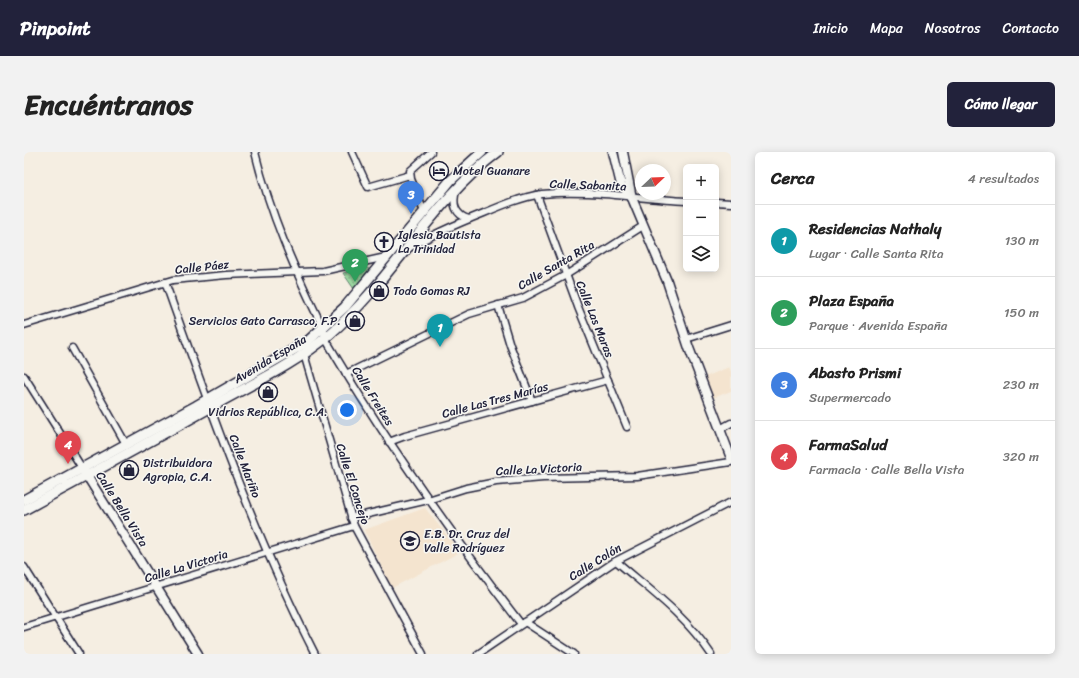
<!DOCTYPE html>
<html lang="es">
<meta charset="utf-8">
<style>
:root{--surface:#fff;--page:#f2f2f2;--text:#222;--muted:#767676;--line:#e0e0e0;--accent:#22223b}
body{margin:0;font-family:Sriracha,sans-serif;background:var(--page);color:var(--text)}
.controls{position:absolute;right:12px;top:12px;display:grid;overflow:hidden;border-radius:6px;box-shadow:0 2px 10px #0003}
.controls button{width:36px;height:36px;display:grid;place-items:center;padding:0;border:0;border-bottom:1px solid var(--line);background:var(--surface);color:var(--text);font:20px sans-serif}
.compass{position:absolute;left:611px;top:12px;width:36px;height:36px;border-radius:50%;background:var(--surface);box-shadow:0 2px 10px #0003;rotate:67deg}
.you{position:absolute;left:323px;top:258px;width:14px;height:14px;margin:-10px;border:3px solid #fff;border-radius:50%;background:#1a73e8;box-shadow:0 0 0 6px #1a73e833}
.badge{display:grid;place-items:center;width:26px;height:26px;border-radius:50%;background:var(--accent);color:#fff;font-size:13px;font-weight:700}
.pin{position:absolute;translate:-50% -33px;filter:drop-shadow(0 1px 2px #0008)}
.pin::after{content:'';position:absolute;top:21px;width:14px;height:12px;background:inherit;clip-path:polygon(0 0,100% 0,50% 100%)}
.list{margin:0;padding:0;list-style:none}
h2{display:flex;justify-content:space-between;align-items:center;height:52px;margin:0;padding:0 16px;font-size:17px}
h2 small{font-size:13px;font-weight:400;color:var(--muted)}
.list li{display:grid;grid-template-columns:26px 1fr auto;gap:12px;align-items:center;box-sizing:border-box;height:72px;padding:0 16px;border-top:1px solid var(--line)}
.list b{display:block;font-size:15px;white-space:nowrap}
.list p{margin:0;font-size:13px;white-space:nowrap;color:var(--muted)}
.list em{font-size:13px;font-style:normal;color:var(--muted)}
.icon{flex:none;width:22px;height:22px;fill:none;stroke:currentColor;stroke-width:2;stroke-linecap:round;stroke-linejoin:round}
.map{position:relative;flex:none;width:707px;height:502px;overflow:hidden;border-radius:6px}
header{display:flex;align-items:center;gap:24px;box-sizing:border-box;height:56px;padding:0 20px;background:var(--accent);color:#fff}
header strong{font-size:19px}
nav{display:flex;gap:22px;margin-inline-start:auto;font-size:14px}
.intro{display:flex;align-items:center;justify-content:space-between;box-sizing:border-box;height:96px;padding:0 24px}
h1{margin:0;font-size:28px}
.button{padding:10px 18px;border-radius:6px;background:var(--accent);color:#fff;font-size:14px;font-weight:700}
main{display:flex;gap:24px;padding:0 24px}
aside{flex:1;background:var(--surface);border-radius:6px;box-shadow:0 2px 10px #0003}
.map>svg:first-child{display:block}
.built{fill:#f4e4cf}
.green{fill:#9fdda4;stroke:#608070}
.park{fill:url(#park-dots);stroke:#608070}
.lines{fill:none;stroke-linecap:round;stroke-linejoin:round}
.minor-casing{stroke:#22223b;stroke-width:9}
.tertiary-casing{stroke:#22223b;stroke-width:11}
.secondary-casing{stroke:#22223b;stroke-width:12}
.minor{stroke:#f6f6f2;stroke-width:6}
.tertiary{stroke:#f6f6f2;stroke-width:8}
.secondary{stroke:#f6f6f2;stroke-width:9}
.labels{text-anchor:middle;stroke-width:3;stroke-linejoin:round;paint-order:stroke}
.poi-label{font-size:12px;fill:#22223b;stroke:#f6f6f2;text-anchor:start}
.street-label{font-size:12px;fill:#22223b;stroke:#f6f6f2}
</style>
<header>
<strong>Pinpoint</strong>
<nav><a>Inicio</a><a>Mapa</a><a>Nosotros</a><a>Contacto</a></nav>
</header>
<div class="intro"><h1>Encuéntranos</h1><a class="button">Cómo llegar</a></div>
<main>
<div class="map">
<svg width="707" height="502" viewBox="0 0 707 502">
<defs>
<pattern id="park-dots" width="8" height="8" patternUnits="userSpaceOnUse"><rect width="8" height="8" fill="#9fdda4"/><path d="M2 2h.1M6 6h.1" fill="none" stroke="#89bd8e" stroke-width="1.8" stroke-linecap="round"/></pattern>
</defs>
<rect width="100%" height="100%" fill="#f5eee2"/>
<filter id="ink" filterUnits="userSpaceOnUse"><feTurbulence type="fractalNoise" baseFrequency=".025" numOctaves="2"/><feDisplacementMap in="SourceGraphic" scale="8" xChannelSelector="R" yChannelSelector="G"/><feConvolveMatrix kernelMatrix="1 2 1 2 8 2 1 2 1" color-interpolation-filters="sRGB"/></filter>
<g filter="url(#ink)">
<g class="built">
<polygon points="705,215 707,220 707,239 689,246 681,225"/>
<polygon points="401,356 436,400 368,436 340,378"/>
</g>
<polygon class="green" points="463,0 469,0 335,149 307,175 421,39"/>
<polygon class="park" points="342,115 346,118 330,137 319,121"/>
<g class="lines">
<defs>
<g id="minor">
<path d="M231,0C246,62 271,119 299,176L301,186C360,288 426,380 497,472"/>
<polyline points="328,0 344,35 386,23"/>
<path d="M432,39C428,52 431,63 445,67"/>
<polyline points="513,43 554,155 603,275"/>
<polyline points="692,50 707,51"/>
<polyline points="400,60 387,27 386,19 407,0"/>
<path d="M385,96C409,82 435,71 460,61C479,53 498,45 518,42C565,37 615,47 662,49"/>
<path d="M141,130C186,256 230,383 291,502"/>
<polyline points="474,153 486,193 508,249"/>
<polyline points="0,173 149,128 202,123 299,119 362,105"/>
<polyline points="662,187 707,173"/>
<polyline points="48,196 102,292"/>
<polyline points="280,202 330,374 399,502"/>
<polyline points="322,222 445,162 499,146 542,123 619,74"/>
<polyline points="0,224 58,316"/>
<polyline points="696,277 707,271"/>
<polyline points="365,290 381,284 584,228"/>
<polyline points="327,366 404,348 442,336 472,330 519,326 613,324 707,310"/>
<path d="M592,409C627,439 661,463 687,502"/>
<polyline points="0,415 55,502"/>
<polyline points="501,470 550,502"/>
<polyline points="0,475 330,374"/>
<polyline points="454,502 590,410 707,350"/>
</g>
<g id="tertiary">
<polyline points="589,0 597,33 608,46"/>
<polyline points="599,0 608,46 643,129 665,196 707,306"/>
<polyline points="60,319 174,502"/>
</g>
<g id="secondary">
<polyline points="0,348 172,254 283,190 321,155 426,29 458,0"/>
<path d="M0,358C66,322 131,287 196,250C234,229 274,210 306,182C369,127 407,50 474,0"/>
</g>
</defs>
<use href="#minor" class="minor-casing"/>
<use href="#tertiary" class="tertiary-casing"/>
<use href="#secondary" class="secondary-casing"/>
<use href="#minor" class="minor"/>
<use href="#tertiary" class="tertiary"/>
<use href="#secondary" class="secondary"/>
</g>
</g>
<defs>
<symbol id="hotel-ring" viewBox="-11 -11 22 22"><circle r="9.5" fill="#f6f6f2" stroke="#22223b" stroke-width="1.5"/><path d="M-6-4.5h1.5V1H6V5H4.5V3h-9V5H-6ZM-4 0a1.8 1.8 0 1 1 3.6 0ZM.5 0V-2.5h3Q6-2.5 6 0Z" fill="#22223b"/></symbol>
<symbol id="church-ring" viewBox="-11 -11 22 22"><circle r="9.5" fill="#f6f6f2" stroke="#22223b" stroke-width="1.5"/><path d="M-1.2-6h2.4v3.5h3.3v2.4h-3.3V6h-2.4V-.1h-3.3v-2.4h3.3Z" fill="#22223b"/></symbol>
<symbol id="shop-ring" viewBox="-11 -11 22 22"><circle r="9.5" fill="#f6f6f2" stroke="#22223b" stroke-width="1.5"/><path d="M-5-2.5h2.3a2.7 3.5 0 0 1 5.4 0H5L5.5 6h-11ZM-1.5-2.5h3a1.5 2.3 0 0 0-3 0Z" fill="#22223b"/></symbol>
<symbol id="school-ring" viewBox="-11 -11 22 22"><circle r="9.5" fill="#f6f6f2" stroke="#22223b" stroke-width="1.5"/><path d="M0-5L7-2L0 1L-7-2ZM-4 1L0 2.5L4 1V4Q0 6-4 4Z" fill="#22223b"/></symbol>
</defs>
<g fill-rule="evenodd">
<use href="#hotel-ring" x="404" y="8" width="22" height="22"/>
<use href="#church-ring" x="349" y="79" width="22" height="22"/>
<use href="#shop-ring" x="344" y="128" width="22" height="22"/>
<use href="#shop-ring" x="320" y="158" width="22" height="22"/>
<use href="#shop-ring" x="233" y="229" width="22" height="22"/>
<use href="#shop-ring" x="94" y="307" width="22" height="22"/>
<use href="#school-ring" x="375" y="378" width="22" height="22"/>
</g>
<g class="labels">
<g class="poi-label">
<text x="429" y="23">Motel Guanare</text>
<text x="374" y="87">Iglesia Bautista<tspan x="374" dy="14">La Trinidad</tspan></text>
<text x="369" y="143">Todo Gomas RJ</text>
<text x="317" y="173" text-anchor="end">Servicios Gato Carrasco, F.P.</text>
<text x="244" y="264" text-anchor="middle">Vidrios República, C.A.</text>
<text x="119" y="315">Distribuidora<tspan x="119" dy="14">Agropia, C.A.</tspan></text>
<text x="400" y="386">E.B. Dr. Cruz del<tspan x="400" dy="14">Valle Rodríguez</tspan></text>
</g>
<g class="street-label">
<text transform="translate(564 33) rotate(2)" y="4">Calle Sabanita</text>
<text transform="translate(532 113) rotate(-30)" y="4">Calle Santa Rita</text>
<text transform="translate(178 115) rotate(-6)" y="4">Calle Páez</text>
<text transform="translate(571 167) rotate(68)" y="4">Calle Las Maras</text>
<text transform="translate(246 207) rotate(-31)" y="4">Avenida España</text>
<text transform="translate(349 244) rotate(58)" y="4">Calle Freites</text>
<text transform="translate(471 248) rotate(-15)" y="4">Calle Las Tres Marías</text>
<text transform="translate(221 314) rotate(69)" y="4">Calle Mariño</text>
<text transform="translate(515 317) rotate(-3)" y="4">Calle La Victoria</text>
<text transform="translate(329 332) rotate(72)" y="4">Calle El Concejo</text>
<text transform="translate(98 357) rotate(58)" y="4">Calle Bella Vista</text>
<text transform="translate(571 410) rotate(-32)" y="4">Calle Colón</text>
<text transform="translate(162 414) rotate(-17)" y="4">Calle La Victoria</text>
</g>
</g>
</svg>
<div class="controls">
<button>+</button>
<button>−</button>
<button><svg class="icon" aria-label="layers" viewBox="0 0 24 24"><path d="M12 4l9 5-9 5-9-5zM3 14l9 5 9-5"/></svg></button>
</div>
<svg class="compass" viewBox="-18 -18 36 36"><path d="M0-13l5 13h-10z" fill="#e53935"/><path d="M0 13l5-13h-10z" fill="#767676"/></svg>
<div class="you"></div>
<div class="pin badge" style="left:416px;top:195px;background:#0f9aa8">1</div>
<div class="pin badge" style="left:331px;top:130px;background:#2e9e5b">2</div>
<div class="pin badge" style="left:387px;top:62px;background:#3f7fe0">3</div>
<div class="pin badge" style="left:44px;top:312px;background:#e0444e">4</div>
</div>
<aside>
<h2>Cerca<small>4 resultados</small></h2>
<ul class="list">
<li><span class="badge" style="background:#0f9aa8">1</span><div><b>Residencias Nathaly</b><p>Lugar · Calle Santa Rita</p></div><em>130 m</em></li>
<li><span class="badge" style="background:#2e9e5b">2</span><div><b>Plaza España</b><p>Parque · Avenida España</p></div><em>150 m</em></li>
<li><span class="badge" style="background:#3f7fe0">3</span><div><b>Abasto Prismi</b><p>Supermercado</p></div><em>230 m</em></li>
<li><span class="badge" style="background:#e0444e">4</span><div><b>FarmaSalud</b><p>Farmacia · Calle Bella Vista</p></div><em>320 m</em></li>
</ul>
</aside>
</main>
